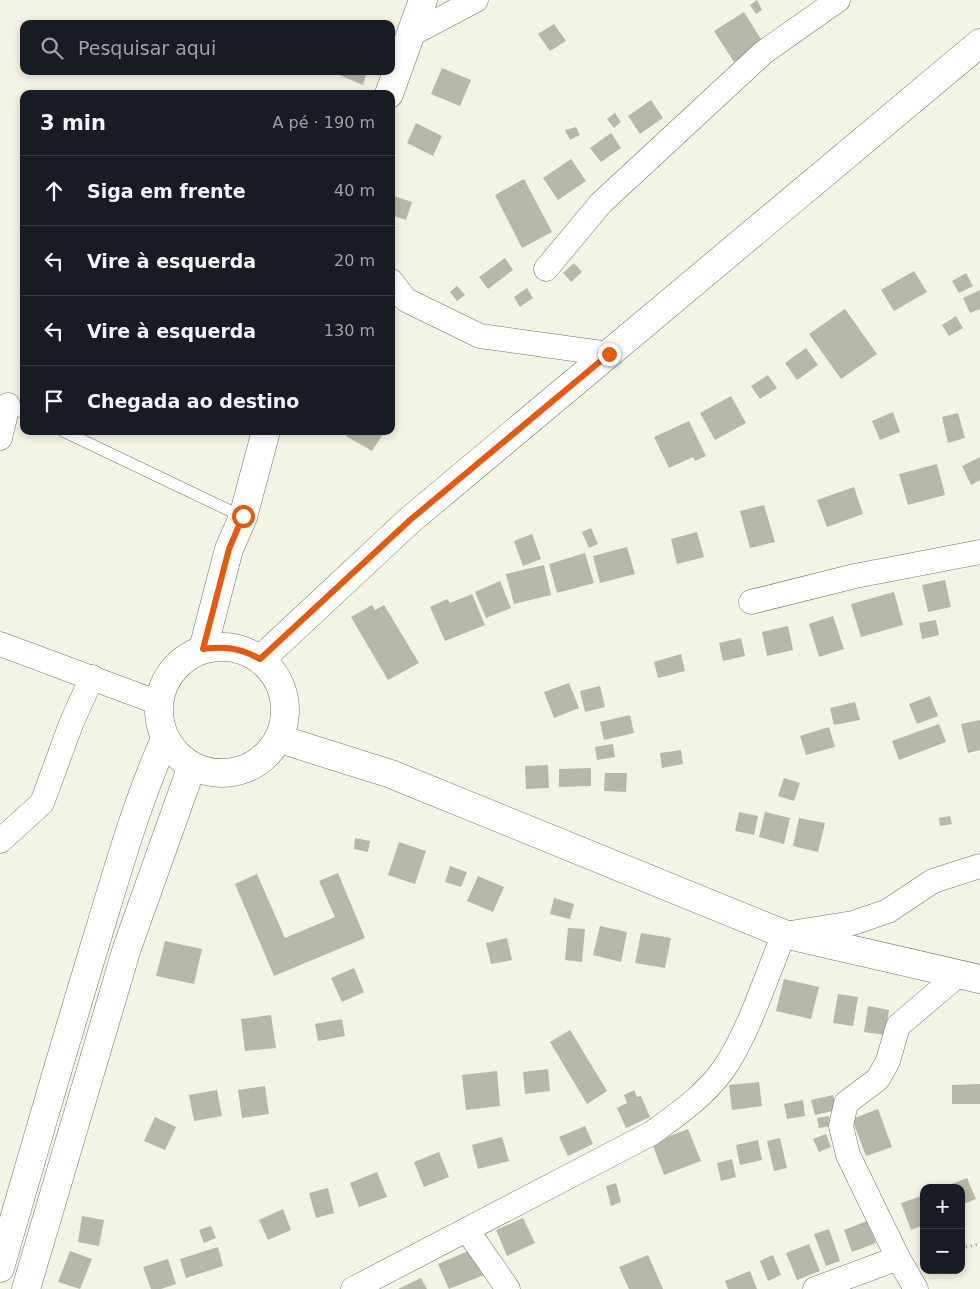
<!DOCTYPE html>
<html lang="pt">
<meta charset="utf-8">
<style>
:root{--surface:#171b24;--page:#242831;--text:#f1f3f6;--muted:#9ea1a6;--line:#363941}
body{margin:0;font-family:"DejaVu Sans",sans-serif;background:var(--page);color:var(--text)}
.controls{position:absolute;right:15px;bottom:15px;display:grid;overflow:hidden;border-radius:10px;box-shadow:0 2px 8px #0003}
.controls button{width:45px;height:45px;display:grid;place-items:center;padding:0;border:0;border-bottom:1px solid var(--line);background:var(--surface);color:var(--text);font:25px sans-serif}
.stop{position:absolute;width:15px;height:15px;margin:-11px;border:4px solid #ea580c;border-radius:50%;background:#fff}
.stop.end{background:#ea580c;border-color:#fff;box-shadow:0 1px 5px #0008}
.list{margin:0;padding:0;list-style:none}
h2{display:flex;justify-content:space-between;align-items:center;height:65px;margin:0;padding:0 20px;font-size:21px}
h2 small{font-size:16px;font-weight:400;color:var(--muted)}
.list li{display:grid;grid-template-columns:32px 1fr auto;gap:15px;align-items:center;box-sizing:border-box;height:70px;padding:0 20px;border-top:1px solid var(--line)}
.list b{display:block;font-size:19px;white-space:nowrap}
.list em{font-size:16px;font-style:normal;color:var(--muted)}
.icon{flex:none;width:28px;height:28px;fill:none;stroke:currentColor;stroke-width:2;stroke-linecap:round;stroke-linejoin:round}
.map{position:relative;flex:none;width:980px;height:1289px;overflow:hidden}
.search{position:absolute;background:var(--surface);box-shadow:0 2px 8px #0003;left:20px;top:20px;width:375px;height:55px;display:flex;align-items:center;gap:12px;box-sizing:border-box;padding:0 18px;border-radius:10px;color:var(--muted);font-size:19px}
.panel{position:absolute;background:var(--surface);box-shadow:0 2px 8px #0003;left:20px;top:90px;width:375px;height:345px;border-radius:10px}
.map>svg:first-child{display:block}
.building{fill:#b8b8a8}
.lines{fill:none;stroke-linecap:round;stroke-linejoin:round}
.service-casing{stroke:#757667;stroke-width:12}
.minor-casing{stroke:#757667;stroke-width:25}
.tertiary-casing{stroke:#757667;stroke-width:29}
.secondary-casing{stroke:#757667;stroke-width:29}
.path{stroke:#97978c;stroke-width:3;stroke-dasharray:1 4;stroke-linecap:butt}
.service{stroke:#fff;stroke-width:11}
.minor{stroke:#fff;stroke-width:24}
.tertiary{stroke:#fff;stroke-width:28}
.secondary{stroke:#fff;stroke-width:28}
.route{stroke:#ea580c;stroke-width:6}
</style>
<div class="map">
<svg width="980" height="1289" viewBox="0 0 980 1289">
<rect width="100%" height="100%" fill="#f3f4e3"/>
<g class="building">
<polygon points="757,0 762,10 756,14 750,5"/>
<polygon points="744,12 764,44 734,62 714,31"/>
<polygon points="554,24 566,41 550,51 538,34"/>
<polygon points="442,68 471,80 460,106 431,94"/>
<polygon points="330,71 367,71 363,85"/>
<polygon points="651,100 663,118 640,134 628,116"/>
<polygon points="615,113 621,122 614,128 607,119"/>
<polygon points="416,123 442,136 433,156 407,143"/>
<polygon points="576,127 580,135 570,140 565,130"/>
<polygon points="611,133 621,148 601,162 590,148"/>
<polygon points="571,159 586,181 558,200 543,178"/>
<polygon points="524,179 552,232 522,248 495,195"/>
<polygon points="391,195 412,202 406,220 391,215"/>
<polygon points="505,258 513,270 488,289 479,277"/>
<polygon points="574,263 582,272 571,282 563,273"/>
<polygon points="914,271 927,292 894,311 881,290"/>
<polygon points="966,273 973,286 959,293 952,281"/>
<polygon points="457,286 465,295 457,301 450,292"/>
<polygon points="527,288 533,298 520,307 514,297"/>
<polygon points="980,290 980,309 970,313 963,298"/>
<polygon points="845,309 877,354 841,379 809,334"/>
<polygon points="956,316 963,328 949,336 942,325"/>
<polygon points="806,348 818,365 797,380 785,363"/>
<polygon points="768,375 777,388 760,399 751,386"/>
<polygon points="731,396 746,423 715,440 700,413"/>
<polygon points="893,412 900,432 880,440 872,421"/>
<polygon points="958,413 965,438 948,443 942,417"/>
<polygon points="689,421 706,456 695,461 693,457 669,468 654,437"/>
<polygon points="349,431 385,431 372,451 346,436"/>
<polygon points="980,457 980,480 971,485 962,466"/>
<polygon points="937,464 945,495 908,505 899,474"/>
<polygon points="854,487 863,514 827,527 817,500"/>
<polygon points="764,505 775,542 750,548 740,511"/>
<polygon points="591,528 598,544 589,548 582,532"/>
<polygon points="697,532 704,557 677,564 671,539"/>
<polygon points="532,534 541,559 523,566 514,541"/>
<polygon points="627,547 635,574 600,583 593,556"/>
<polygon points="585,553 594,583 557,593 549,564"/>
<polygon points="544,565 551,595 514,604 506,574"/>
<polygon points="945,580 951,607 928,612 922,585"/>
<polygon points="500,581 511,608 486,618 475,592"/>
<polygon points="894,592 903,625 861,637 851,604"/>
<polygon points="472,594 485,625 445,641 430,607 447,599 450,603"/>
<polygon points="372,605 375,610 384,605 419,663 388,680 351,617"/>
<polygon points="833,616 844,649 819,657 809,624"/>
<polygon points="936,620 939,635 922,639 919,623"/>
<polygon points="788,626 793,650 767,656 762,632"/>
<polygon points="741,638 745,656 723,661 719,643"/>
<polygon points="681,654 685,671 658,678 654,662"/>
<polygon points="569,683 579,708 554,718 544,692"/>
<polygon points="600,686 605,707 585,712 580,691"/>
<polygon points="930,696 938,716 917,724 909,704"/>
<polygon points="855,702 860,720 834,725 830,708"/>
<polygon points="630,715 634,733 604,740 600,722"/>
<polygon points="980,720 980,750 968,753 961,724"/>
<polygon points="939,724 946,742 899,760 892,741"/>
<polygon points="829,727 835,747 806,755 800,736"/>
<polygon points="613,744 615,757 597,760 595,747"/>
<polygon points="681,750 683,764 662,768 660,753"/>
<polygon points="548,765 549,788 526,789 525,766"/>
<polygon points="591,768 591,786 559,787 559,769"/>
<polygon points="605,773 627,773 626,792 604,791"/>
<polygon points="784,778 800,783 794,801 778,796"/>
<polygon points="739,812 758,816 754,835 735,831"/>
<polygon points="765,812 790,818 784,844 759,837"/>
<polygon points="950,816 952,824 940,826 939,818"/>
<polygon points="799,818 825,823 818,852 793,846"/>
<polygon points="355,838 370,841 368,852 354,849"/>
<polygon points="399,842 426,851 415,884 388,875"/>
<polygon points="450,866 467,872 461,887 445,882"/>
<polygon points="338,873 365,938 274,976 235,884 257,874 285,938 335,917 319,881"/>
<polygon points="478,876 504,887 493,912 467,901"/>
<polygon points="554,898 574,904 570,919 550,914"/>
<polygon points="600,926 627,932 621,962 593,955"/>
<polygon points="568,928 585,929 582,962 565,960"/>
<polygon points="641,933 671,938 665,968 635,963"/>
<polygon points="507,938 512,960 491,964 486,943"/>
<polygon points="165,941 202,949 194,984 156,976"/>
<polygon points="354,968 364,992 342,1002 331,978"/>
<polygon points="784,979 819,987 811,1019 776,1011"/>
<polygon points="838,994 858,997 853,1026 833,1023"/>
<polygon points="868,1006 889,1010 885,1035 864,1032"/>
<polygon points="271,1015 276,1048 245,1051 241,1019"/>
<polygon points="342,1019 345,1036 318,1041 315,1024"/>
<polygon points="570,1030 607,1091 587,1104 550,1042"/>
<polygon points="548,1069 550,1091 525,1094 523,1072"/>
<polygon points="497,1071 500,1106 466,1110 462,1075"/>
<polygon points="759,1082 762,1106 732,1110 729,1085"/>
<polygon points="980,1084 980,1104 952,1104 952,1085"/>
<polygon points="265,1086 269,1114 242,1118 238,1090"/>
<polygon points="217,1090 222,1116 194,1121 189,1095"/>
<polygon points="634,1090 637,1097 641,1096 650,1117 626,1128 617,1108 627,1103 624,1095"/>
<polygon points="833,1095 837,1110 815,1115 811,1100"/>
<polygon points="803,1100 805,1116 787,1119 784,1104"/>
<polygon points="878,1109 892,1147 866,1156 852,1119"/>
<polygon points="829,1116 831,1126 819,1128 817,1118"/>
<polygon points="155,1117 176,1127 165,1150 144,1141"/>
<polygon points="585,1126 593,1144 568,1156 559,1137"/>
<polygon points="688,1129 701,1161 664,1175 652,1143"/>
<polygon points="826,1134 831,1147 819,1152 813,1139"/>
<polygon points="502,1137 509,1161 478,1169 472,1145"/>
<polygon points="780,1138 787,1168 774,1171 767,1141"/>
<polygon points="758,1140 762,1160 740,1165 736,1145"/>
<polygon points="439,1152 449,1177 424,1187 414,1162"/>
<polygon points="732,1159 736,1177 721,1181 717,1163"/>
<polygon points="377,1172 387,1197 359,1207 350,1183"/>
<polygon points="967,1178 976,1199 961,1205 961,1188 941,1188"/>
<polygon points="616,1183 621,1202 611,1206 606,1186"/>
<polygon points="328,1188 334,1213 316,1218 309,1193"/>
<polygon points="924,1195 924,1225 911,1230 901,1203"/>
<polygon points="283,1209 291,1230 268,1240 259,1220"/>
<polygon points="82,1216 104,1220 99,1246 78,1242"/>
<polygon points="523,1218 535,1243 507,1256 496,1230"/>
<polygon points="867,1221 876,1243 852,1252 844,1230"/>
<polygon points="211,1226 216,1238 204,1243 199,1230"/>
<polygon points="829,1229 840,1261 826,1266 814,1234"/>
<polygon points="809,1244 820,1271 797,1280 786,1253"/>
<polygon points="218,1247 223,1266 186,1278 180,1259"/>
<polygon points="473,1249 484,1275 449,1289 438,1264"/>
<polygon points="70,1251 92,1259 80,1289 58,1282"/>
<polygon points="648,1255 663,1289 629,1289 619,1267"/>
<polygon points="773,1255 781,1275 768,1281 760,1261"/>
<polygon points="168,1259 176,1284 161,1289 151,1289 143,1267"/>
<polygon points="750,1271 757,1289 728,1289 725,1281"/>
<polygon points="421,1278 427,1289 398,1289"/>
</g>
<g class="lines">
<defs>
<g id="service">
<polyline points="5,404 24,413"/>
<polyline points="63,431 243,517"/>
</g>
<g id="minor">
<polyline points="410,35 476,0"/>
<polyline points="546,269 601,203 764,52 838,0"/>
<polyline points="391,281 406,300 480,336 609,354"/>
<polyline points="0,438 8,405"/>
<polyline points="751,602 855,576 980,552"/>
<polyline points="0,644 159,703"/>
<polyline points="0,841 42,803 71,724 92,677"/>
<polyline points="467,1230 508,1289"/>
<path d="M353,1289L652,1133C678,1114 704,1096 723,1070C748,1035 767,974 784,934L853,923L888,911L933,881L980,866"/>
<polyline points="815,1289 898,1258"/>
<polyline points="916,1289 898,1258 848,1155 841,1126 846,1103 878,1079 888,1061 898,1026 959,974"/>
</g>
<g id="tertiary">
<polyline points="389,94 423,0"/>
<polyline points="203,649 229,549 243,517 266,431"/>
<path d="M0,1268C32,1157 64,1046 98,935C118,869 137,802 165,739"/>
<polyline points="26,1289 127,948 192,766"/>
</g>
<g id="secondary">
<circle cx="222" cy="710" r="63"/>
<polyline points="261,659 410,520 980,43"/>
<polyline points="280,739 391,774 784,934 980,979"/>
</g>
</defs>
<use href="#service" class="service-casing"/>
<use href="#minor" class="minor-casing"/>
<use href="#tertiary" class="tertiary-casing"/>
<use href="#secondary" class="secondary-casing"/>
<polyline class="path" points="961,1248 980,1244"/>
<use href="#service" class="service"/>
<use href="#minor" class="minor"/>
<use href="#tertiary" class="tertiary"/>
<use href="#secondary" class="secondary"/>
</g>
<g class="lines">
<path class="route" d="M243,516L229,549L203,649C226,646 240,648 260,659L410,520L609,354"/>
</g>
</svg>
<div class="controls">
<button>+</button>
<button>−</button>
</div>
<div class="stop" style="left:243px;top:516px"></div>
<div class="stop end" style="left:609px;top:354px"></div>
<div class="search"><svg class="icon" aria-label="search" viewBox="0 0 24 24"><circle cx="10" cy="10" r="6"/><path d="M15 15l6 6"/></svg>Pesquisar aqui</div>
<section class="panel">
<h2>3 min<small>A pé · 190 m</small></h2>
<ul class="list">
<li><svg class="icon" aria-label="ahead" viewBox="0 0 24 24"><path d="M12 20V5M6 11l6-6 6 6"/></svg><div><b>Siga em frente</b></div><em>40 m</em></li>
<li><svg class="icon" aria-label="left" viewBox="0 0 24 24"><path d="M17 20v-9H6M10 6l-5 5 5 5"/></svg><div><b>Vire à esquerda</b></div><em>20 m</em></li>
<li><svg class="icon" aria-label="left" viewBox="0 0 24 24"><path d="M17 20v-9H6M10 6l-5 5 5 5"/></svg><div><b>Vire à esquerda</b></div><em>130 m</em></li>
<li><svg class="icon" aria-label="arrive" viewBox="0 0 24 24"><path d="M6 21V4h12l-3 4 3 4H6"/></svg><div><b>Chegada ao destino</b></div></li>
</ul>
</section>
</div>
